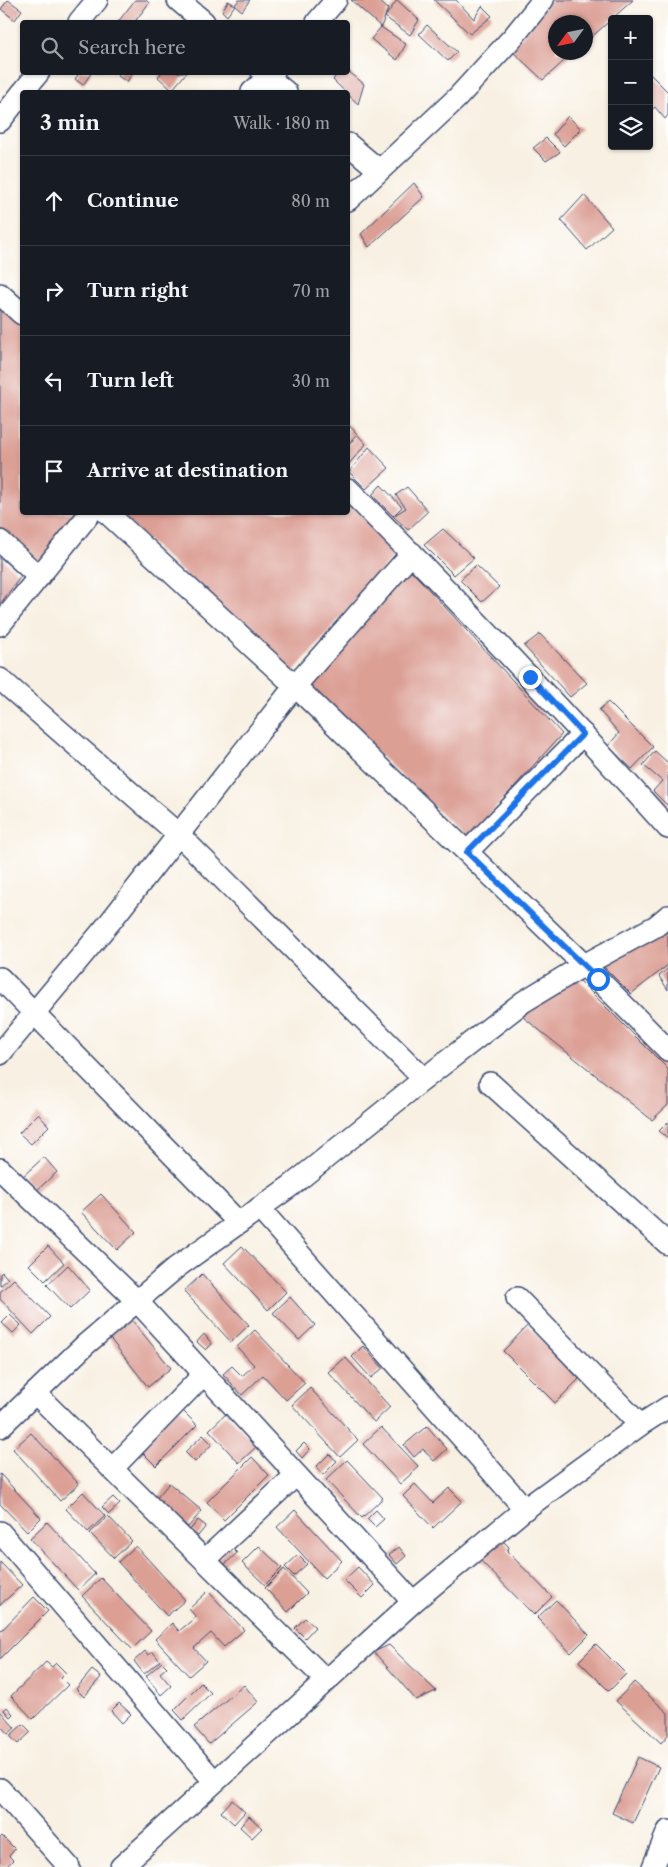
<!DOCTYPE html>
<meta charset="utf-8">
<style>
:root{--surface:#171b24;--page:#242831;--text:#f1f3f6;--muted:#9ea1a6;--line:#363941}
body{margin:0;font-family:"Libre Caslon Text",serif;background:var(--page);color:var(--text)}
.controls{position:absolute;right:15px;top:15px;display:grid;overflow:hidden;border-radius:5px;box-shadow:0 1px 4px #0004}
.controls button{width:45px;height:45px;display:grid;place-items:center;padding:0;border:0;border-bottom:1px solid var(--line);background:var(--surface);color:var(--text);font:25px sans-serif}
.compass{position:absolute;left:548px;top:15px;width:45px;height:45px;border-radius:50%;background:var(--surface);box-shadow:0 1px 4px #0004;rotate:237deg}
.stop{position:absolute;width:15px;height:15px;margin:-11px;border:4px solid #1a73e8;border-radius:50%;background:#fff}
.stop.end{background:#1a73e8;border-color:#fff;box-shadow:0 1px 5px #0008}
.list{margin:0;padding:0;list-style:none}
h2{display:flex;justify-content:space-between;align-items:center;height:65px;margin:0;padding:0 20px;font-size:21px}
h2 small{font-size:16px;font-weight:400;color:var(--muted)}
.list li{display:grid;grid-template-columns:32px 1fr auto;gap:15px;align-items:center;box-sizing:border-box;height:90px;padding:0 20px;border-top:1px solid var(--line)}
.list b{display:block;font-size:19px;white-space:nowrap}
.list em{font-size:16px;font-style:normal;color:var(--muted)}
.icon{flex:none;width:28px;height:28px;fill:none;stroke:currentColor;stroke-width:2;stroke-linecap:round;stroke-linejoin:round}
.map{position:relative;flex:none;width:668px;height:1867px;overflow:hidden}
.search{position:absolute;background:var(--surface);box-shadow:0 1px 4px #0004;left:20px;top:20px;width:330px;height:55px;display:flex;align-items:center;gap:12px;box-sizing:border-box;padding:0 18px;border-radius:5px;color:var(--muted);font-size:19px}
.panel{position:absolute;background:var(--surface);box-shadow:0 1px 4px #0004;left:20px;top:90px;width:330px;height:425px;border-radius:5px}
.map>svg:first-child{display:block}
.building{fill:#db9f94}
.lines{fill:none;stroke-linecap:round;stroke-linejoin:round}
.minor-casing{stroke:#3c4c72;stroke-width:24}
.minor{stroke:#fff;stroke-width:21}
.route{stroke:#1a73e8;stroke-width:6}
</style>
<div class="map">
<svg width="668" height="1867" viewBox="0 0 668 1867">
<rect width="100%" height="100%" fill="#fff"/>
<filter id="ink" filterUnits="userSpaceOnUse"><feTurbulence type="fractalNoise" baseFrequency=".02" numOctaves="2"/><feDisplacementMap in="SourceGraphic" scale="10" xChannelSelector="R" yChannelSelector="G"/><feConvolveMatrix kernelMatrix="1 2 1 2 8 2 1 2 1" color-interpolation-filters="sRGB"/></filter>
<filter id="wash" filterUnits="userSpaceOnUse"><feTurbulence type="fractalNoise" baseFrequency=".0096" numOctaves="4" result="noise"/><feDisplacementMap in="SourceGraphic" scale="20" xChannelSelector="R" yChannelSelector="G"/><feGaussianBlur stdDeviation="1.12" result="paint"/><feColorMatrix in="noise" values="0 0 0 0 0 0 0 0 0 0 0 0 0 0 0 0 0 1.4 0 .05"/><feComposite in="paint" operator="in"/></filter>
<g filter="url(#wash)">
<rect width="100%" height="100%" fill="#f8f0e2"/>
<g id="blocks">
<g class="building">
<polygon points="8,0 22,10 15,20 1,9"/>
<polygon points="135,0 146,0 149,3 136,20 140,22 118,22"/>
<polygon points="239,0 250,0 242,11 235,5"/>
<polygon points="351,0 378,0 388,9 381,27"/>
<polygon points="397,0 419,20 410,35 385,17"/>
<polygon points="434,0 456,0 474,19 482,6 492,16 470,34"/>
<polygon points="551,0 633,0 586,42 586,22 556,22 556,52 574,52 543,80 511,50"/>
<polygon points="228,1 235,5 227,16 222,11"/>
<polygon points="427,25 457,52 448,61 419,34"/>
<polygon points="381,27 406,44 397,60 371,39"/>
<polygon points="348,71 364,84 358,104 333,80 338,72"/>
<polygon points="80,72 92,72 83,85 75,79"/>
<polygon points="120,72 133,72 127,82 118,76"/>
<polygon points="162,72 187,72 172,90 158,77"/>
<polygon points="649,73 668,92 668,115 665,119 655,107 649,112"/>
<polygon points="568,116 581,129 564,146 553,134"/>
<polygon points="546,138 560,152 546,161 533,148"/>
<polygon points="414,183 424,197 369,247 361,234"/>
<polygon points="584,195 612,227 587,250 561,220"/>
<polygon points="0,302 22,321 22,512 78,512 39,566 0,530"/>
<polygon points="348,424 366,444 348,465 348,447 356,435 348,444"/>
<polygon points="369,447 389,468 366,489 349,472"/>
<polygon points="381,485 402,507 393,516 406,508 396,495 407,487 428,511 408,530 393,516 372,495"/>
<polygon points="348,501 398,552 292,673 117,512 348,512"/>
<polygon points="443,529 474,558 454,575 424,545"/>
<polygon points="0,557 21,576 0,604"/>
<polygon points="476,565 499,587 482,602 460,580"/>
<polygon points="408,567 562,734 467,839 307,685"/>
<polygon points="540,634 587,683 570,697 524,646"/>
<polygon points="608,702 653,747 632,769 608,746 619,733 599,710"/>
<polygon points="655,751 668,763 668,806 653,791 662,781 643,765"/>
<polygon points="668,924 668,965 631,994 602,965"/>
<polygon points="668,968 668,990 659,976"/>
<polygon points="577,978 668,1069 668,1105 652,1120 518,1013"/>
<polygon points="38,1114 49,1126 31,1144 19,1133"/>
<polygon points="668,1122 668,1138 659,1131"/>
<polygon points="44,1157 57,1172 35,1192 22,1177"/>
<polygon points="101,1194 136,1232 117,1250 81,1212"/>
<polygon points="48,1246 64,1263 45,1281 29,1265"/>
<polygon points="242,1246 286,1292 268,1310 224,1263"/>
<polygon points="68,1265 90,1290 70,1309 47,1285"/>
<polygon points="2,1272 8,1279 0,1286 0,1274"/>
<polygon points="202,1274 249,1325 231,1342 184,1291"/>
<polygon points="14,1279 50,1317 33,1334 0,1299 0,1292"/>
<polygon points="290,1297 315,1325 299,1340 273,1313"/>
<polygon points="10,1315 21,1325 13,1333 2,1323"/>
<polygon points="130,1318 171,1368 148,1387 108,1336"/>
<polygon points="528,1325 579,1379 555,1403 503,1351"/>
<polygon points="255,1330 305,1383 286,1400 263,1375 242,1395 223,1374 232,1366 242,1376 254,1365 237,1347"/>
<polygon points="204,1334 212,1344 206,1350 197,1342"/>
<polygon points="363,1346 383,1368 371,1378 352,1357"/>
<polygon points="345,1357 390,1407 374,1422 328,1372"/>
<polygon points="310,1388 358,1440 340,1457 292,1405"/>
<polygon points="178,1406 197,1425 156,1466 137,1447"/>
<polygon points="226,1414 257,1446 239,1463 209,1430"/>
<polygon points="427,1426 447,1449 434,1461 423,1449 414,1457 404,1445"/>
<polygon points="381,1427 419,1467 400,1484 363,1444"/>
<polygon points="31,1433 79,1484 60,1501 13,1449"/>
<polygon points="203,1435 212,1444 195,1462 185,1452"/>
<polygon points="304,1443 310,1449 302,1458 296,1451"/>
<polygon points="329,1454 337,1461 323,1475 316,1467"/>
<polygon points="252,1457 269,1475 224,1520 207,1502"/>
<polygon points="347,1460 383,1498 362,1518 326,1480"/>
<polygon points="0,1474 41,1518 27,1532 0,1504"/>
<polygon points="169,1483 202,1511 188,1527 156,1499"/>
<polygon points="415,1484 433,1503 449,1488 462,1501 433,1528 403,1496"/>
<polygon points="83,1492 105,1516 88,1532 66,1509"/>
<polygon points="113,1497 120,1504 109,1514 102,1507"/>
<polygon points="295,1510 342,1561 324,1578 277,1527"/>
<polygon points="376,1510 384,1519 375,1527 367,1519"/>
<polygon points="108,1516 132,1541 114,1558 90,1533"/>
<polygon points="198,1520 206,1526 198,1536 190,1530"/>
<polygon points="47,1522 95,1574 78,1590 30,1538"/>
<polygon points="499,1537 509,1547 507,1551 552,1597 534,1615 478,1558"/>
<polygon points="136,1546 185,1600 167,1616 118,1562"/>
<polygon points="230,1546 237,1553 222,1567 216,1560"/>
<polygon points="259,1546 282,1568 265,1585 242,1563"/>
<polygon points="399,1547 406,1556 397,1564 389,1555"/>
<polygon points="298,1555 307,1564 294,1576 285,1567"/>
<polygon points="0,1562 22,1585 0,1605"/>
<polygon points="358,1567 375,1585 362,1598 344,1580"/>
<polygon points="284,1569 307,1593 288,1612 265,1588"/>
<polygon points="101,1578 151,1631 132,1649 82,1596"/>
<polygon points="208,1591 244,1630 224,1647 211,1633 194,1648 206,1661 189,1676 155,1639 172,1623 179,1631 196,1617 189,1609"/>
<polygon points="34,1597 48,1611 0,1659 0,1632"/>
<polygon points="556,1600 589,1635 571,1653 537,1618"/>
<polygon points="305,1618 315,1627 305,1638 295,1628"/>
<polygon points="596,1644 626,1674 609,1691 579,1661"/>
<polygon points="389,1645 436,1691 416,1700 374,1652"/>
<polygon points="145,1651 148,1655 153,1652 160,1661 144,1674 134,1661"/>
<polygon points="46,1662 52,1667 56,1663 66,1673 61,1678 68,1685 33,1719 11,1696"/>
<polygon points="162,1662 167,1667 160,1673 171,1686 161,1695 146,1676"/>
<polygon points="92,1670 101,1677 84,1697 76,1689"/>
<polygon points="634,1682 668,1713 668,1735 661,1743 616,1701"/>
<polygon points="201,1683 211,1693 183,1720 174,1710"/>
<polygon points="244,1685 258,1702 209,1744 194,1727"/>
<polygon points="119,1703 131,1714 122,1723 111,1711"/>
<polygon points="7,1707 13,1714 10,1717 4,1710"/>
<polygon points="0,1711 15,1728 8,1734 0,1725"/>
<polygon points="23,1724 31,1732 18,1744 10,1736"/>
<polygon points="638,1757 659,1767 633,1823 612,1813"/>
<polygon points="232,1800 245,1812 234,1824 221,1812"/>
<polygon points="249,1816 262,1828 252,1838 240,1827"/>
<polygon points="2,1836 15,1849 9,1856 13,1860 6,1867 0,1867 0,1838"/>
</g>
</g>
</g>
<g filter="url(#ink)">
<use href="#blocks" fill-opacity="0" stroke="#3c4c72" stroke-width="1"/>
<g class="lines">
<defs>
<g id="minor">
<polyline points="178,0 204,22"/>
<polyline points="79,22 97,0"/>
<polyline points="317,22 336,0"/>
<polyline points="262,72 286,92"/>
<polyline points="23,92 39,72"/>
<polyline points="252,92 274,72"/>
<polyline points="0,121 22,93"/>
<polyline points="348,144 379,170"/>
<polyline points="348,200 457,98 513,37 543,0"/>
<polyline points="0,294 22,314"/>
<path d="M348,489C457,599 564,712 668,828"/>
<polyline points="106,512 295,686 584,965 668,1050"/>
<polyline points="0,541 39,577"/>
<polyline points="0,625 91,512"/>
<polyline points="0,679 178,834 424,1079"/>
<polyline points="467,852 583,734"/>
<polyline points="0,978 239,1223"/>
<polyline points="0,1054 110,922 295,686 412,553"/>
<polyline points="490,1083 668,1244"/>
<polyline points="0,1169 137,1301 413,1602"/>
<polyline points="259,1208 525,1509"/>
<polyline points="517,1298 640,1425"/>
<polyline points="35,1393 327,1681"/>
<polyline points="0,1427 85,1345 177,1267 292,1185 424,1079 523,1002 584,965 656,926 668,916"/>
<polyline points="112,1469 204,1374"/>
<polyline points="0,1532 214,1781"/>
<polyline points="205,1560 296,1475"/>
<polyline points="0,1789 69,1867"/>
<polyline points="121,1867 413,1602 525,1509 640,1425 668,1407"/>
<polyline points="653,1867 668,1831"/>
</g>
</defs>
<use href="#minor" class="minor-casing"/>
<use href="#minor" class="minor"/>
</g>
</g>
<g class="lines" filter="url(#ink)">
<polyline class="route" points="530,677 583,734 467,852 598,979"/>
</g>
</svg>
<div class="controls">
<button>+</button>
<button>−</button>
<button><svg class="icon" aria-label="layers" viewBox="0 0 24 24"><path d="M12 4l9 5-9 5-9-5zM3 14l9 5 9-5"/></svg></button>
</div>
<svg class="compass" viewBox="-18 -18 36 36"><path d="M0-13l5 13h-10z" fill="#e53935"/><path d="M0 13l5-13h-10z" fill="#9ea1a6"/></svg>
<div class="stop" style="left:598px;top:979px"></div>
<div class="stop end" style="left:530px;top:677px"></div>
<div class="search"><svg class="icon" aria-label="search" viewBox="0 0 24 24"><circle cx="10" cy="10" r="6"/><path d="M15 15l6 6"/></svg>Search here</div>
<section class="panel">
<h2>3 min<small>Walk · 180 m</small></h2>
<ul class="list">
<li><svg class="icon" aria-label="ahead" viewBox="0 0 24 24"><path d="M12 20V5M6 11l6-6 6 6"/></svg><div><b>Continue</b></div><em>80 m</em></li>
<li><svg class="icon" aria-label="right" viewBox="0 0 24 24"><path d="M7 20v-9h11M14 6l5 5-5 5"/></svg><div><b>Turn right</b></div><em>70 m</em></li>
<li><svg class="icon" aria-label="left" viewBox="0 0 24 24"><path d="M17 20v-9H6M10 6l-5 5 5 5"/></svg><div><b>Turn left</b></div><em>30 m</em></li>
<li><svg class="icon" aria-label="arrive" viewBox="0 0 24 24"><path d="M6 21V4h12l-3 4 3 4H6"/></svg><div><b>Arrive at destination</b></div></li>
</ul>
</section>
</div>
